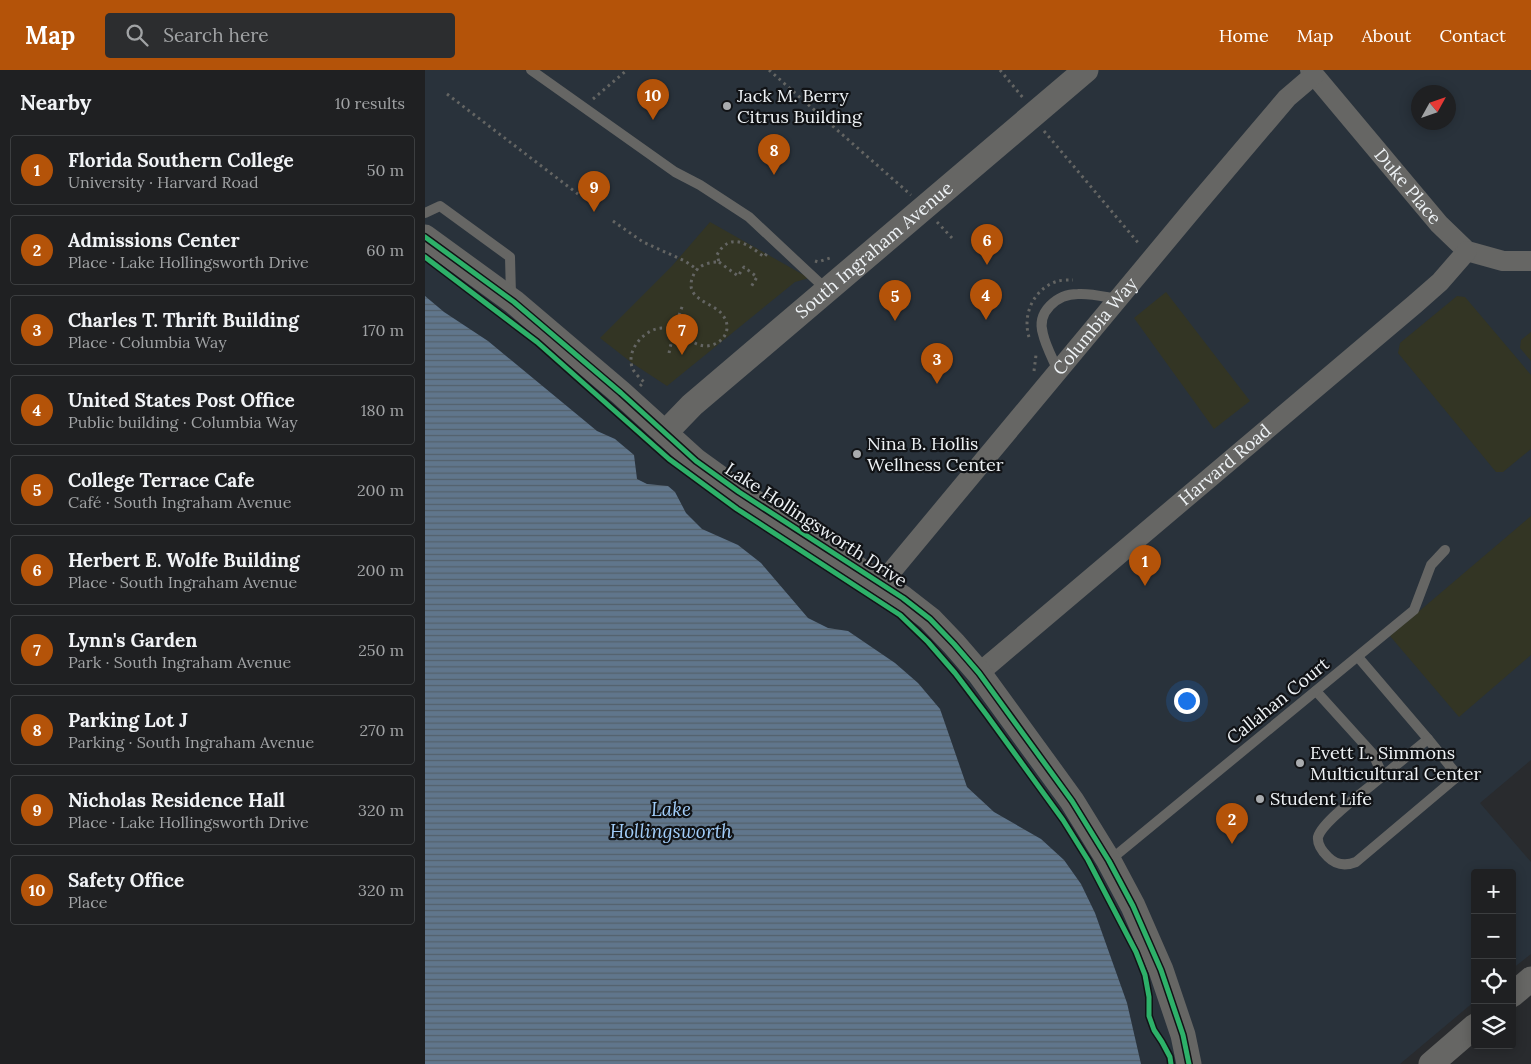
<!DOCTYPE html>
<meta charset="utf-8">
<style>
:root{--surface:#1f2022;--page:#2c2d2f;--text:#f1f3f6;--muted:#a1a3a5;--line:#3c3e40;--accent:#b45309}
body{margin:0;font-family:Lora,serif;background:var(--page);color:var(--text)}
.controls{position:absolute;right:15px;bottom:15px;display:grid;overflow:hidden;border-radius:5px;box-shadow:0 2px 12px #0003}
.controls button{width:45px;height:45px;display:grid;place-items:center;padding:0;border:0;border-bottom:1px solid var(--line);background:var(--surface);color:var(--text);font:25px sans-serif}
.compass{position:absolute;left:986px;top:15px;width:45px;height:45px;border-radius:50%;background:var(--surface);box-shadow:0 2px 12px #0003;rotate:50deg}
.you{position:absolute;left:761px;top:630px;width:18px;height:18px;margin:-12px;border:4px solid #fff;border-radius:50%;background:#1a73e8;box-shadow:0 0 0 8px #1a73e833}
.badge{display:grid;place-items:center;width:32px;height:32px;border-radius:50%;background:var(--accent);color:#fff;font-size:16px;font-weight:700}
.pin{position:absolute;translate:-50% -41px;filter:drop-shadow(0 1px 2px #0008)}
.pin::after{content:'';position:absolute;top:26px;width:18px;height:15px;background:inherit;clip-path:polygon(0 0,100% 0,50% 100%)}
.list{margin:0;padding:0;list-style:none}
h2{display:flex;justify-content:space-between;align-items:center;height:65px;margin:0;padding:0 20px;font-size:21px}
h2 small{font-size:16px;font-weight:400;color:var(--muted)}
.list li{display:grid;grid-template-columns:32px 1fr auto;gap:15px;align-items:center;box-sizing:border-box;height:70px;margin:0 10px 10px;padding:0 10px;border:1px solid var(--line);border-radius:5px}
.list b{display:block;font-size:19px;white-space:nowrap}
.list p{margin:0;font-size:16px;white-space:nowrap;color:var(--muted)}
.list em{font-size:16px;font-style:normal;color:var(--muted)}
.icon{flex:none;width:28px;height:28px;fill:none;stroke:currentColor;stroke-width:2;stroke-linecap:round;stroke-linejoin:round}
.map{position:relative;flex:none;width:1106px;height:994px;overflow:hidden}
header{display:flex;align-items:center;gap:30px;box-sizing:border-box;height:70px;padding:0 25px;background:var(--accent);color:#fff}
header strong{font-size:24px}
nav{display:flex;gap:28px;margin-inline-start:auto;font-size:18px}
.search{width:350px;height:45px;background:var(--page);display:flex;align-items:center;gap:12px;box-sizing:border-box;padding:0 18px;border-radius:5px;color:var(--muted);font-size:19px}
main{display:flex}
aside{flex:1;background:var(--surface)}
.map>svg:first-child{display:block}
.built{fill:#29323b;fill-rule:evenodd}
.park{fill:#333524}
.water{fill:url(#water-rules)}
.lines{fill:none;stroke-linecap:round;stroke-linejoin:round}
.path{stroke:#646563;stroke-width:3;stroke-dasharray:2.5 4;stroke-linecap:butt}
.service{stroke:#666664;stroke-width:10}
.minor{stroke:#666664;stroke-width:20}
.tertiary{stroke:#666664;stroke-width:25}
.cycleway-casing{stroke:#111316;stroke-width:8}
.cycleway{stroke:#2db169;stroke-width:5}
.poi-dot{fill:#a9acaf;stroke:#111316;stroke-width:2}
.labels{text-anchor:middle;stroke-width:4.5;stroke-linejoin:round;paint-order:stroke}
.poi-label{font-size:18px;fill:#eef2f5;stroke:#111316;text-anchor:start}
.street-label{font-size:18px;fill:#eef2f5;stroke:#111316}
.water-label{font-size:19px;font-style:italic;fill:#a2cdf9;stroke:#111316}
</style>
<header>
<strong>Map</strong>
<div class="search"><svg class="icon" aria-label="search" viewBox="0 0 24 24"><circle cx="10" cy="10" r="6"/><path d="M15 15l6 6"/></svg>Search here</div>
<nav><a>Home</a><a>Map</a><a>About</a><a>Contact</a></nav>
</header>
<main>
<aside>
<h2>Nearby<small>10 results</small></h2>
<ul class="list">
<li><span class="badge">1</span><div><b>Florida Southern College</b><p>University · Harvard Road</p></div><em>50 m</em></li>
<li><span class="badge">2</span><div><b>Admissions Center</b><p>Place · Lake Hollingsworth Drive</p></div><em>60 m</em></li>
<li><span class="badge">3</span><div><b>Charles T. Thrift Building</b><p>Place · Columbia Way</p></div><em>170 m</em></li>
<li><span class="badge">4</span><div><b>United States Post Office</b><p>Public building · Columbia Way</p></div><em>180 m</em></li>
<li><span class="badge">5</span><div><b>College Terrace Cafe</b><p>Café · South Ingraham Avenue</p></div><em>200 m</em></li>
<li><span class="badge">6</span><div><b>Herbert E. Wolfe Building</b><p>Place · South Ingraham Avenue</p></div><em>200 m</em></li>
<li><span class="badge">7</span><div><b>Lynn's Garden</b><p>Park · South Ingraham Avenue</p></div><em>250 m</em></li>
<li><span class="badge">8</span><div><b>Parking Lot J</b><p>Parking · South Ingraham Avenue</p></div><em>270 m</em></li>
<li><span class="badge">9</span><div><b>Nicholas Residence Hall</b><p>Place · Lake Hollingsworth Drive</p></div><em>320 m</em></li>
<li><span class="badge">10</span><div><b>Safety Office</b><p>Place</p></div><em>320 m</em></li>
</ul>
</aside>
<div class="map">
<svg width="1106" height="994" viewBox="0 0 1106 994">
<defs>
<pattern id="water-rules" width="6" height="5" patternUnits="userSpaceOnUse" patternTransform="scale(1.25)"><rect width="6" height="5" fill="#60768c"/><path d="M0 2.5h6" fill="none" stroke="#54606b"/></pattern>
</defs>
<rect width="100%" height="100%" fill="#292b2e"/>
<path class="built" d="M0,0H1106V690L1055,733L1106,792V884L1087,899V803H1050V931L975,994H690L0,256ZM994,22H1024V52H994Z"/>
<g class="park">
<polygon points="285,152 384,208 370,212 242,316 207,293 175,268 247,196"/>
<polygon points="741,222 825,331 789,359 709,248"/>
<polygon points="1032,226 1040,227 1106,305 1106,379 1078,402 1071,402 973,283 975,273"/>
<polygon points="1106,262 1106,291 1095,278 1096,270"/>
<polygon points="1106,446 1106,585 1034,647 965,566"/>
</g>
<polygon class="water" points="0,226 19,242 63,271 172,361 190,369 209,385 212,409 222,414 243,416 250,422 261,443 277,459 313,475 336,493 383,548 403,558 423,561 470,593 493,613 515,639 542,717 569,742 616,769 639,790 656,814 670,843 702,933 716,994 0,994"/>
<g class="lines">
<g class="path">
<polyline points="344,0 486,125"/>
<polyline points="575,0 599,29"/>
<polyline points="22,24 153,124"/>
<polyline points="168,29 202,0"/>
<polyline points="619,61 715,175"/>
<polyline points="188,151 218,172 260,191 273,200"/>
<polyline points="512,152 527,168"/>
<polyline points="390,191 393,192 408,187"/>
<polyline points="294,192 313,206 319,197 332,207 326,217"/>
<path d="M604,267C597,244 609,218 633,211C637,210 643,210 648,210"/>
<polyline points="244,283 249,260 258,234"/>
<polyline points="609,301 611,285"/>
<path d="M215,316L219,312C215,308 209,303 207,297C201,278 222,257 239,258C256,258 265,276 281,276C298,275 309,259 297,244C286,231 255,229 270,202C275,194 286,192 294,192L292,185C305,161 323,174 339,187L344,181"/>
</g>
<g class="service">
<polyline points="106,0 250,102 275,115 324,147 402,220"/>
<polyline points="0,143 15,136 85,187 86,225"/>
<path d="M633,301C628,289 621,277 618,264C611,242 632,224 653,224C666,223 680,227 692,229"/>
<polyline points="933,587 1003,669 958,706"/>
<path d="M891,621L948,684L958,706C945,717 897,751 893,767C892,775 898,782 903,787C911,795 921,796 931,792L1033,706L1003,669"/>
<polyline points="684,791 989,540 1006,495 1020,480"/>
</g>
<g class="minor">
<path id="s1" d="M885,0L1014,154L1042,181L1078,191H1106"/>
<path id="s2" d="M456,514L772,134L862,28L889,5"/>
<path id="s3" d="M554,603L990,234L1015,212L1042,181"/>
</g>
<g class="tertiary">
<polyline points="0,167 89,232 196,323 271,391 314,422 478,528 505,549 529,574 554,603 647,731 684,791 708,836 736,900 758,965 764,994"/>
<path id="s4" d="M240,363L267,335L661,0"/>
<polyline points="1087,925 1106,909"/>
<polyline points="1006,994 1050,956"/>
</g>
<defs>
<g id="cycleway">
<polyline points="0,167 89,232 196,323 271,391 314,422 478,528 505,549 529,574 554,603 647,731 684,791 708,836 736,900 758,965 764,994"/>
<polyline points="0,187 112,272 244,389 312,439 475,545 503,572 530,603 561,644 638,750 663,790 711,882 720,905 724,927 724,946 729,960 737,972 745,987 746,994"/>
</g>
</defs>
<use href="#cycleway" class="cycleway-casing"/>
<use href="#cycleway" class="cycleway"/>
</g>
<g class="poi-dot">
<circle cx="302" cy="36" r="5"/>
<circle cx="432" cy="384" r="5"/>
<circle cx="875" cy="693" r="5"/>
<circle cx="835" cy="729" r="5"/>
</g>
<g class="labels">
<g class="poi-label">
<text x="312" y="32">Jack M. Berry<tspan x="312" dy="21">Citrus Building</tspan></text>
<text x="442" y="380">Nina B. Hollis<tspan x="442" dy="21">Wellness Center</tspan></text>
<text x="885" y="689">Evett L. Simmons<tspan x="885" dy="21">Multicultural Center</tspan></text>
<text x="845" y="735">Student Life</text>
</g>
<g class="street-label">
<text dy="6" stroke="none"><textPath href="#s1" startOffset="152">Duke Place</textPath></text>
<text dy="6" stroke="none"><textPath href="#s4" startOffset="278">South Ingraham Avenue</textPath></text>
<text dy="6" stroke="none"><textPath href="#s2" startOffset="335">Columbia Way</textPath></text>
<text dy="6" stroke="none"><textPath href="#s3" startOffset="322">Harvard Road</textPath></text>
<text transform="translate(391 455) rotate(33)" y="6">Lake Hollingsworth Drive</text>
<text transform="translate(853 631) rotate(-39)" y="6">Callahan Court</text>
</g>
<g class="water-label">
<text x="246" y="746">Lake<tspan x="246" dy="22">Hollingsworth</tspan></text>
</g>
</g>
</svg>
<div class="controls">
<button>+</button>
<button>−</button>
<button><svg class="icon" aria-label="locate" viewBox="0 0 24 24"><circle cx="12" cy="12" r="6"/><path d="M12 2v4M12 18v4M2 12h4M18 12h4"/></svg></button>
<button><svg class="icon" aria-label="layers" viewBox="0 0 24 24"><path d="M12 4l9 5-9 5-9-5zM3 14l9 5 9-5"/></svg></button>
</div>
<svg class="compass" viewBox="-18 -18 36 36"><path d="M0-13l5 13h-10z" fill="#e53935"/><path d="M0 13l5-13h-10z" fill="#a1a3a5"/></svg>
<div class="you"></div>
<div class="pin badge" style="left:720px;top:516px">1</div>
<div class="pin badge" style="left:807px;top:774px">2</div>
<div class="pin badge" style="left:512px;top:314px">3</div>
<div class="pin badge" style="left:561px;top:250px">4</div>
<div class="pin badge" style="left:470px;top:251px">5</div>
<div class="pin badge" style="left:562px;top:195px">6</div>
<div class="pin badge" style="left:257px;top:285px">7</div>
<div class="pin badge" style="left:349px;top:105px">8</div>
<div class="pin badge" style="left:169px;top:142px">9</div>
<div class="pin badge" style="left:228px;top:50px">10</div>
</div>
</main>
